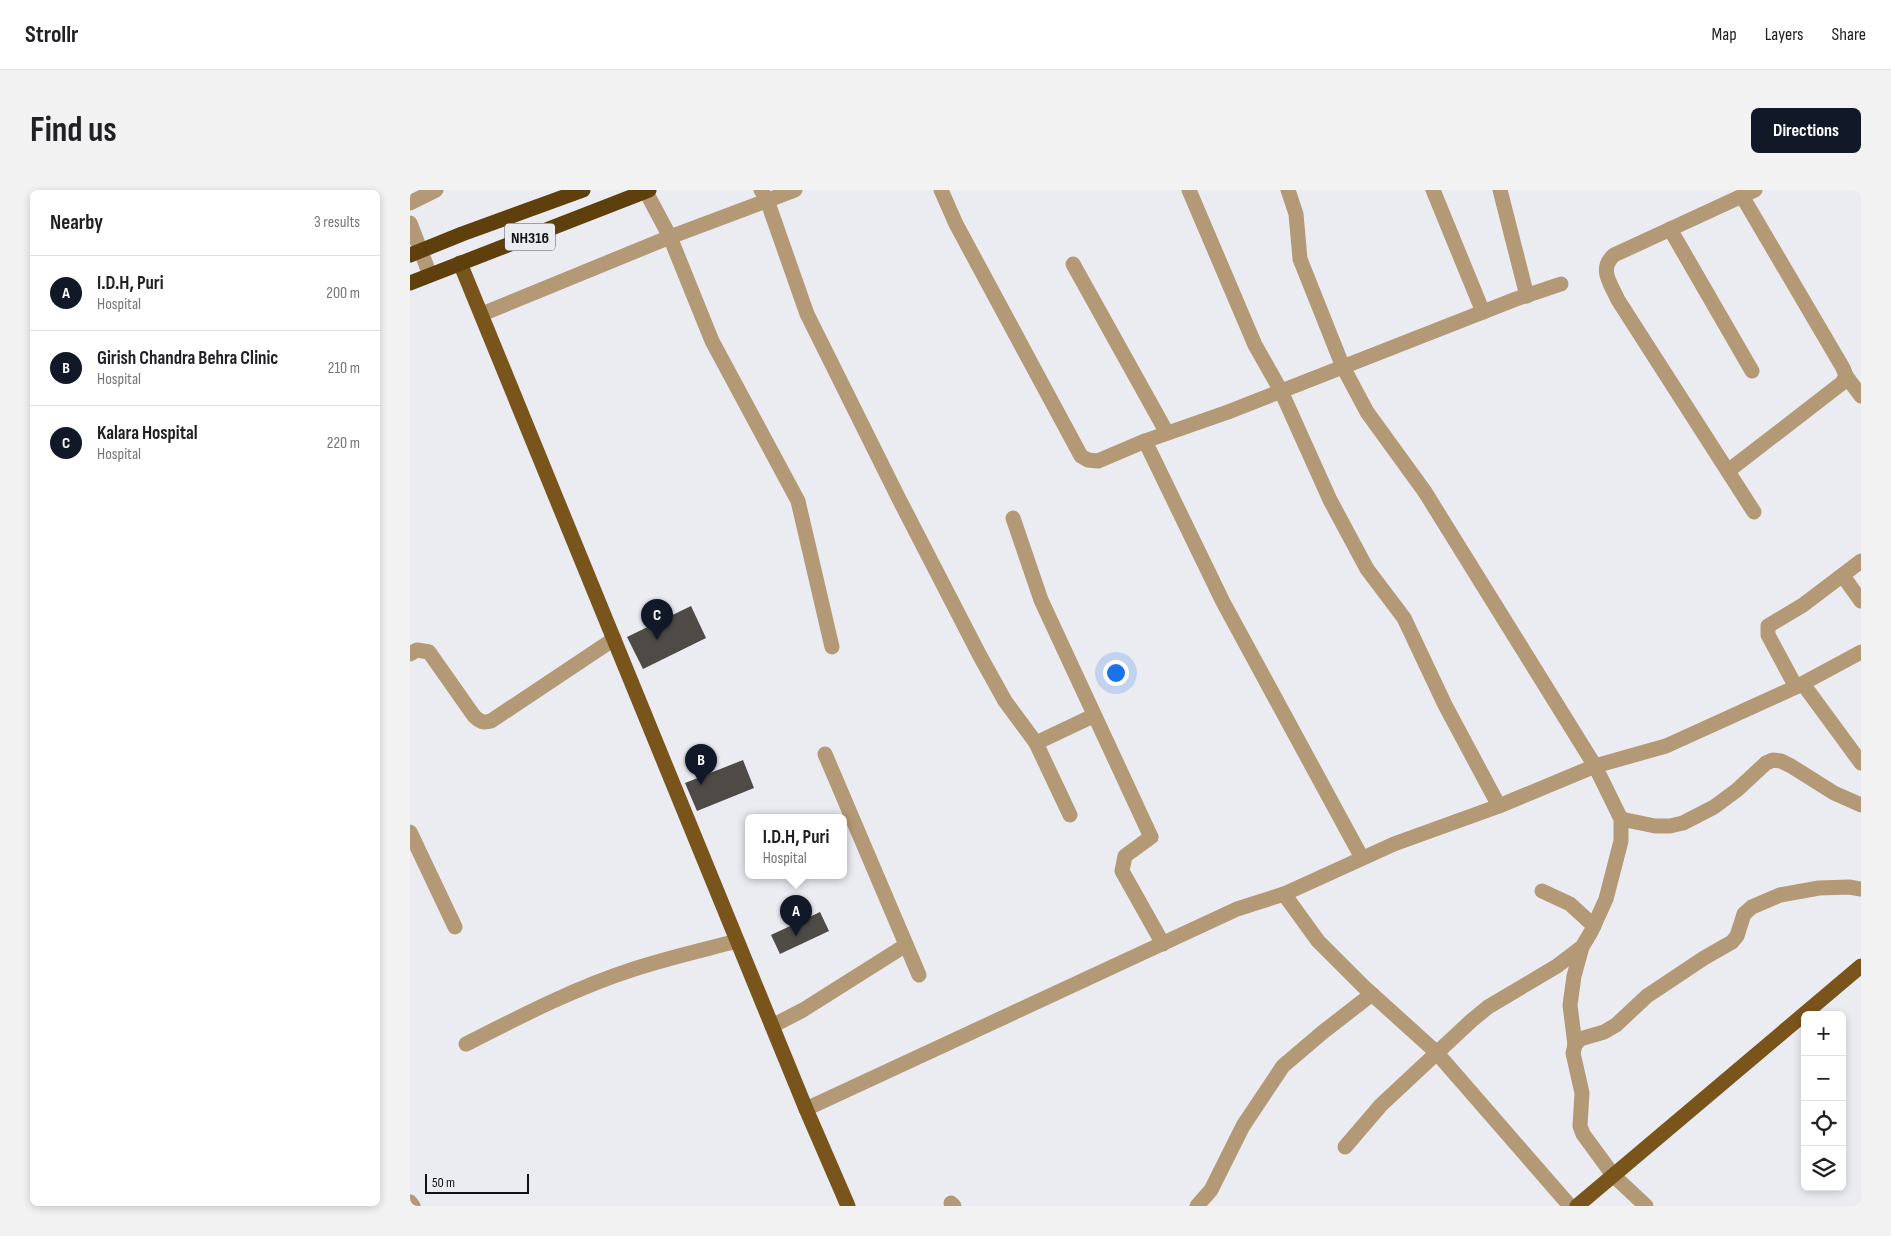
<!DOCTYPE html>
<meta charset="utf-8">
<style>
:root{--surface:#fff;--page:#f2f2f2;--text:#202124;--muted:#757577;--line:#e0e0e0;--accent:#111827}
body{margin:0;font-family:"Sofia Sans Condensed",sans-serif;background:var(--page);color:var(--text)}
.controls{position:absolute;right:15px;bottom:15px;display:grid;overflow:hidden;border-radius:8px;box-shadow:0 2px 8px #0003}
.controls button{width:45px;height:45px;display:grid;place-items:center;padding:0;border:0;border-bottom:1px solid var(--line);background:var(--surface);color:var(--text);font:25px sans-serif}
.scale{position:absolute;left:15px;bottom:12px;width:104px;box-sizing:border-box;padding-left:5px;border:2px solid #111214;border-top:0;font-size:14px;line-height:18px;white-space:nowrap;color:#111214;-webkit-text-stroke:4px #ebecf2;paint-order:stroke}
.you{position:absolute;left:705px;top:482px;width:18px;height:18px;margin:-12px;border:4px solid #fff;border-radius:50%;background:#1a73e8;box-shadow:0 0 0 8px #1a73e833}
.badge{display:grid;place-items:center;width:32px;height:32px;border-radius:50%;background:var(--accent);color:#fff;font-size:16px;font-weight:700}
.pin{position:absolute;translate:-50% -41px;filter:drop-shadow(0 1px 2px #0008)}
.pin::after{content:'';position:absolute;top:26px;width:18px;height:15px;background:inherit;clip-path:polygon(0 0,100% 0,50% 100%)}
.popup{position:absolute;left:335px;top:624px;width:102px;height:65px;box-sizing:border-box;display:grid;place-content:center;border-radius:8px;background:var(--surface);filter:drop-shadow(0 1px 4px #0005);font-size:16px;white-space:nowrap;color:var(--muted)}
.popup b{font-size:19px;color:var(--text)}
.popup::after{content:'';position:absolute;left:50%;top:100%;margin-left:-10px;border:10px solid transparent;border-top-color:var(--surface)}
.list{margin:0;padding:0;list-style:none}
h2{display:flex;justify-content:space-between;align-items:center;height:65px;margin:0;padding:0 20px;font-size:21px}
h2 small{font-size:16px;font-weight:400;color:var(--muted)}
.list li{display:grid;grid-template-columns:32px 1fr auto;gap:15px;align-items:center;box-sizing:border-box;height:75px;padding:0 20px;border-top:1px solid var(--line)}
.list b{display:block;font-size:19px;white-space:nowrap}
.list p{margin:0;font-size:16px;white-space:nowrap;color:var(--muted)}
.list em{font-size:16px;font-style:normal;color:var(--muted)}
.icon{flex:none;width:28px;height:28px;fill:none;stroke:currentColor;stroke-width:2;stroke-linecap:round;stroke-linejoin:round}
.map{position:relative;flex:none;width:1451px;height:1016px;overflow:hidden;border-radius:8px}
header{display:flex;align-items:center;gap:30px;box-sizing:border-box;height:70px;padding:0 25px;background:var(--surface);border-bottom:1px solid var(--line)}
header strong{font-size:24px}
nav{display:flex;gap:28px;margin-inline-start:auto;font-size:18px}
.intro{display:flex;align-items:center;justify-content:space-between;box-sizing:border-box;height:120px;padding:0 30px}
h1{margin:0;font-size:35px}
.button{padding:12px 22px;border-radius:8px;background:var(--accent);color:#fff;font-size:18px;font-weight:700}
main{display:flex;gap:30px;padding:0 30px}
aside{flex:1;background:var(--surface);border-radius:8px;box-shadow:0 2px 8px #0003}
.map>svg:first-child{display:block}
.building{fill:#4e4b47}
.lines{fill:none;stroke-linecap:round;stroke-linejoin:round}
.minor{stroke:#b49976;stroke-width:15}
.major{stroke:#7a551b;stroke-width:15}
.highway{stroke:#5f400c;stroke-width:15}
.labels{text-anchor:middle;stroke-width:5;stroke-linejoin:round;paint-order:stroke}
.shield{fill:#ebecf2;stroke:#525357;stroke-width:1}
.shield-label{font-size:16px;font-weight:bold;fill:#111214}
</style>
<header>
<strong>Strollr</strong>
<nav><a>Map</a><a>Layers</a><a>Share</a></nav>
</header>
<div class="intro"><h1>Find us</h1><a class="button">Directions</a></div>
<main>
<aside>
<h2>Nearby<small>3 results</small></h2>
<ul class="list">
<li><span class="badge">A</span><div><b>I.D.H, Puri</b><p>Hospital</p></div><em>200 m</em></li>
<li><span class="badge">B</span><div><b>Girish Chandra Behra Clinic</b><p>Hospital</p></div><em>210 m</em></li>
<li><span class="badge">C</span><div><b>Kalara Hospital</b><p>Hospital</p></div><em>220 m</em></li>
</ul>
</aside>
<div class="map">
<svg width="1451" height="1016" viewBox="0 0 1451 1016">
<rect width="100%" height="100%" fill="#ebecf2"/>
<g class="building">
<polygon points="281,416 296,448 233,479 217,447"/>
<polygon points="333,570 344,598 287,621 275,593"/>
<polygon points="410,722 419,741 370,764 361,745"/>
</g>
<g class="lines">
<g class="minor">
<polyline points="235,0 260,47 302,151 388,311 422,457"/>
<polyline points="351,0 357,10 397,124 489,309 570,466 595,511 626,553 660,625"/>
<polyline points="531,0 546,34 671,266 678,270 688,271 735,251 818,222 1106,109 1151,94"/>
<polyline points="779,0 845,155 871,201 920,310 957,379 994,428 1035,515 1089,616"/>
<polyline points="878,0 886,24 890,69 933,177 957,222 1015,302 1185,576 1211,629 1211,651 1196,709 1181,742 1172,757 1147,776 1078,817 1061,831 971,915 935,957"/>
<polyline points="1023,0 1073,122"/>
<polyline points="1090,0 1117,106"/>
<polyline points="0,13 26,0"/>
<polyline points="0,33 20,85"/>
<polyline points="1260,39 1342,181"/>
<polyline points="663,74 757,243"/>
<polyline points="72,124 260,47 385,0"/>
<polyline points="1436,186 1451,206"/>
<polyline points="735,251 813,412 952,668"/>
<polyline points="1318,281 1432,193 1436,186 1433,178 1332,6"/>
<path d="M1344,322L1208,110C1201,94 1188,79 1204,65L1345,0"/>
<polyline points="603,328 631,410 741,647 715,666 712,681 753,754"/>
<polyline points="1433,386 1451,411"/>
<path d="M0,464L7,460L19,462L64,526C70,532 73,533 81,531L204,449"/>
<polyline points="1393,494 1451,573"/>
<polyline points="1386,497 1358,445 1358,436 1393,415 1451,371"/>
<polyline points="626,553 683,526"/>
<polyline points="415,564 509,785"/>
<polyline points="1211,629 1245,636 1260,636 1273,633 1304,617 1327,600 1356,573 1363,570 1371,571 1381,576 1424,603 1451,615"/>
<polyline points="0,642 45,737"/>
<polyline points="1132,701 1160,714 1184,736"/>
<polyline points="874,704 908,751 953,796 1026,862 1160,1016"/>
<polyline points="362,836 393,820 496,755"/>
<path d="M56,854C111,826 165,798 224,779C258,768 293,760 327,751"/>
<polyline points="1165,855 1160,815 1164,786 1172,757"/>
<polyline points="396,919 827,719 874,704 984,654 1089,616 1185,576 1256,556 1386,497 1451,462"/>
<polyline points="0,1012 3,1016"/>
<polyline points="541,1013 544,1016"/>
<polyline points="787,1016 801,1000 833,936 873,876 913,842 962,804"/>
<polyline points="1236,1016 1203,985 1173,944 1170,936 1172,903 1163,863 1165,855 1170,849 1194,842 1206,835 1237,806 1294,768 1322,752 1327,746 1334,724 1342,717 1370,705 1409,698 1439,697 1451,699"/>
</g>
<g class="major">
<polyline points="50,73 396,919 438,1016"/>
<polyline points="1167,1016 1451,776"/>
</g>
<g class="highway">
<polyline points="0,65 52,44 173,0"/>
<polyline points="0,93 239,0"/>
</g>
</g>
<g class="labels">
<rect class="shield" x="95" y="33.5" width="50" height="27" rx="4"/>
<g class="shield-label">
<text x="120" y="53">NH316</text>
</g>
</g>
</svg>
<div class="controls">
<button>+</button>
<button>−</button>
<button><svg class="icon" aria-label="locate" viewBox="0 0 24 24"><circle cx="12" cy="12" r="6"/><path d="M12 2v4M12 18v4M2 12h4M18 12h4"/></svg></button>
<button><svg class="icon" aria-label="layers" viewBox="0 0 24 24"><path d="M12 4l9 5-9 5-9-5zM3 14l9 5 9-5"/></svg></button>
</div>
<div class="scale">50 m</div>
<div class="you"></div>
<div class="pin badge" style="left:386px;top:746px">A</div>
<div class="popup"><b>I.D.H, Puri</b>Hospital</div>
<div class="pin badge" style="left:291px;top:595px">B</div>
<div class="pin badge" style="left:247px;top:450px">C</div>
</div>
</main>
